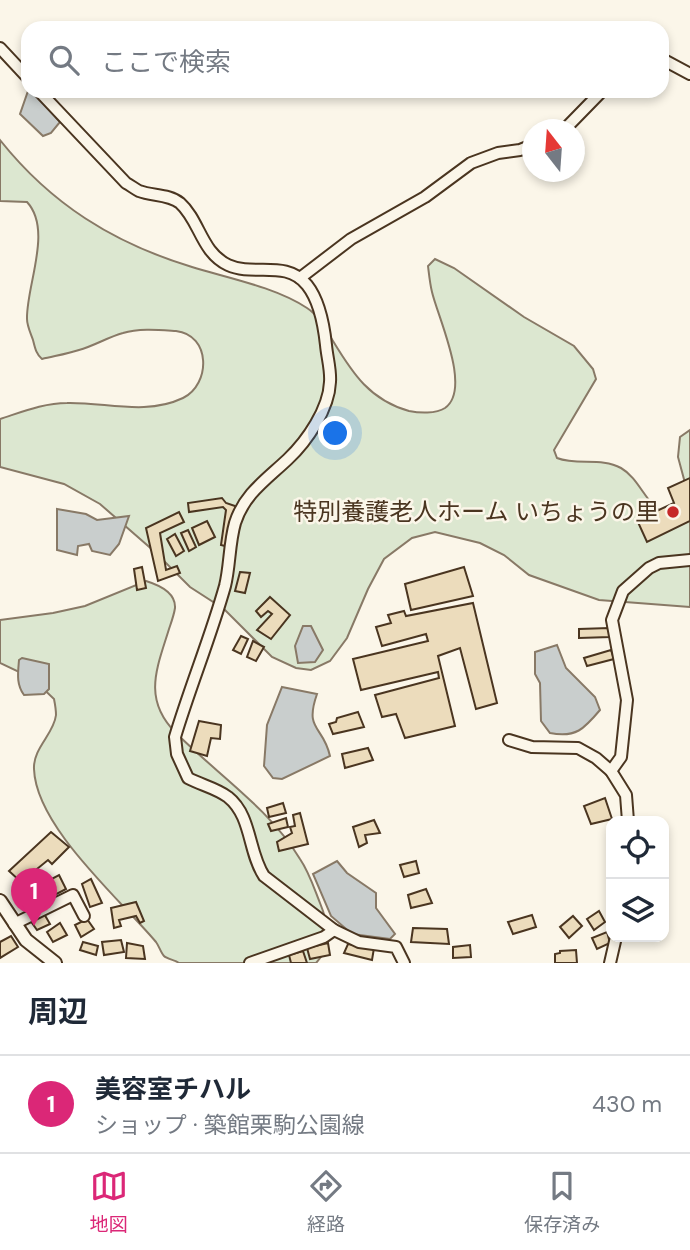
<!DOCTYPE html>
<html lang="ja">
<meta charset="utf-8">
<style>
:root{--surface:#fff;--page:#f6f6f7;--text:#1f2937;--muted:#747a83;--line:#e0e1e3;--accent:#db2777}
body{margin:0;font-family:"DM Sans","Noto Sans JP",sans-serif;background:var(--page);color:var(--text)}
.controls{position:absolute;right:21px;bottom:21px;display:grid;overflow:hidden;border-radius:14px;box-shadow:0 4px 10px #0003}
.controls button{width:63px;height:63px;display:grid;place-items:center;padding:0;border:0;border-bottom:2px solid var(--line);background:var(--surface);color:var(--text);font:35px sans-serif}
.compass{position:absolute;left:522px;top:119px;width:63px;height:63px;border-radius:50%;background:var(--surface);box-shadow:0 4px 10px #0003;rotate:343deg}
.you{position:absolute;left:336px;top:434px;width:24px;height:24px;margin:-18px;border:5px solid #fff;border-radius:50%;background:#1a73e8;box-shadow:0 0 0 10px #1a73e833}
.badge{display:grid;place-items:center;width:46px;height:46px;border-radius:50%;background:var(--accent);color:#fff;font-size:23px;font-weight:700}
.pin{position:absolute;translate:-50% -58px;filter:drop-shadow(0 2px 4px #0008)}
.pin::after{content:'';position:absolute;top:37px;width:24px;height:21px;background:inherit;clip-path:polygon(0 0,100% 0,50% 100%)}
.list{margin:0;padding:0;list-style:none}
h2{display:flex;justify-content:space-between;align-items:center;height:91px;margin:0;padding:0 28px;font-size:30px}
h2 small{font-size:23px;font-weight:400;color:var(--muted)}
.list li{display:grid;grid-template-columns:46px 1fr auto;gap:21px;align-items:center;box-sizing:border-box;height:98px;padding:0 28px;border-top:2px solid var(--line)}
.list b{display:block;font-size:26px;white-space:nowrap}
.list p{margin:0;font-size:23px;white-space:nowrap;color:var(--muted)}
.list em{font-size:23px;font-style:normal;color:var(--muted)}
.icon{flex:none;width:38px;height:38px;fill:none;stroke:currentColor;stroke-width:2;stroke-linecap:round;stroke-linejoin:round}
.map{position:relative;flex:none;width:690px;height:963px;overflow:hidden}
.search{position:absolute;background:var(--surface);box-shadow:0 4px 10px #0003;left:21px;right:21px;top:21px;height:77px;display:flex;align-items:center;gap:18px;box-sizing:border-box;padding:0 24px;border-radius:21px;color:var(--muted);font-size:26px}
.sheet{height:189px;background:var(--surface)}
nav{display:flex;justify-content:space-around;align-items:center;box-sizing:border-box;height:98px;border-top:2px solid var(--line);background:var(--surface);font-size:19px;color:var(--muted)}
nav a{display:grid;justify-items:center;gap:4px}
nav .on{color:var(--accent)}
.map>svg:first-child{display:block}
.green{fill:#dce7d0;stroke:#887966;stroke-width:2}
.water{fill:#c9cecd;stroke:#887966;stroke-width:2}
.building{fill:#ecdcbc;stroke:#4a3520;stroke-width:2}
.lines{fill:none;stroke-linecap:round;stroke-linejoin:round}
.minor-casing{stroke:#4a3520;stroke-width:14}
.major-casing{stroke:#4a3520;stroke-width:16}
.minor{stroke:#fbf6e9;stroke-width:10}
.major{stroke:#fbf6e9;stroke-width:12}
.poi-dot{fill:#c62828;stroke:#fbf6e9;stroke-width:2.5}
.labels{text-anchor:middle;stroke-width:5;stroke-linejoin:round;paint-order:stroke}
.poi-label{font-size:24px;fill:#4a3520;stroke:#fbf6e9;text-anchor:end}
</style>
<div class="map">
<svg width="690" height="963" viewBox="0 0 690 963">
<rect width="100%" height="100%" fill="#fbf6e9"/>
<g class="green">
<path d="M0,140C51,204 113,243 192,267C228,278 275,287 307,308C318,315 326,330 333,341C353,374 370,400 409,411C419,413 436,414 445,408C472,389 438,318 432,292C430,284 429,274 428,266L435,259L454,268L524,317L574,346L593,369L596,379L554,450L557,458C577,466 601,457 621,468C642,480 647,511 671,515L685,483L678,457L680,437L690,430V607L599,600L529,575L504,555L480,543L435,532L412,538L384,559L368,589L347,638L330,661L311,670L296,668L272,657L224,609L190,587L155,552L100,504L64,484L0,467V419C22,412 44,403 67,403C106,402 145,416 183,398C211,384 211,335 176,331C160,330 139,328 123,333C108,337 94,346 79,350C67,354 54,356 42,359C36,354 35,348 33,340C31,334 27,326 27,319C26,286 53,230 27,202L0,201Z"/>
<path d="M146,581C159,585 176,592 175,608C174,615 171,623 169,629C157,668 142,699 176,733C217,774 270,809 300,859C309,872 314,888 320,903C328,922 332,947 316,963H179C175,960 167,959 164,956C161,953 159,946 156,942C120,899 36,827 34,769C33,748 54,734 56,715C56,710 55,704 54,699L32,678L0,663V620L53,613L85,606Z"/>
</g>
<g class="water">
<polygon points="28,91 32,91 60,122 51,133 43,136 20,114"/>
<polygon points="57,509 86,514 97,520 129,516 119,544 110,555 92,551 89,544 78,546 77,555 57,550"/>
<polygon points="303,626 311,626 323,650 315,662 298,663 295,646"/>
<path d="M557,645L566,668L595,697L600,710C584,729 576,738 550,733L541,721L540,683L535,674V652Z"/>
<path d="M22,658L49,664V689L44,694L24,695C16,684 18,673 19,660Z"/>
<path d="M282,687L317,694C304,731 323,725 330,756L282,779L273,778L264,766L267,725Z"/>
<polygon points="337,861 347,873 376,893 376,908 395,934 390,939 352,934 331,916 313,874"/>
</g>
<g class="building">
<polygon points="690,478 690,521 647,542 637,520 674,503 668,488"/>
<polygon points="222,498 226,503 235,506 236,513 229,547 221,545 226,510 223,507 189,512 188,503"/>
<polygon points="179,512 184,522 160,533 166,570 177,566 180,573 158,581 146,528"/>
<polygon points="207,521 215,537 199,545 192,528"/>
<polygon points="188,530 196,547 189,551 181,533"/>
<polygon points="175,534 184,551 176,556 167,539"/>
<polygon points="142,567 146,588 137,590 134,569"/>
<polygon points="464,567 473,596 411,610 405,584"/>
<polygon points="240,572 250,573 245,593 235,591"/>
<polygon points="270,597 290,615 271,639 257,630 272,614 268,611 261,617 256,611"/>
<polygon points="473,603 497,703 476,709 460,648 438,656 455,726 405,738 396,714 382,717 375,695 439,678 438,672 361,690 353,659 428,641 426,634 382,646 376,627 391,623 388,615 404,611 406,616"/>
<polygon points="609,628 610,637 579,638 579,629"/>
<polygon points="241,636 248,639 241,654 233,650"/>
<polygon points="253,641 264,647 256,661 247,657"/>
<polygon points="611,650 614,659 587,666 584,658"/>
<polygon points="358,712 364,727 333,734 329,724 336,722 337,718"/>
<polygon points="199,721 221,725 220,739 211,738 207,756 190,751"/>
<polygon points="368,748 373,760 345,768 342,754"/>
<polygon points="605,798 612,819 591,824 584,806"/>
<polygon points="283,803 286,813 269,817 267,808"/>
<polygon points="300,813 308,844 279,851 277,842 292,833 290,827 295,826 293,815"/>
<polygon points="286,818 288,827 271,831 268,824"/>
<polygon points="374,820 380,833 365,835 367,843 359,847 353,827"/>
<polygon points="51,832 69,847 52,864 48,860 21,882 9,871"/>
<polygon points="416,861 419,873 404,877 400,865"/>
<polygon points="59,875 66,889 51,897 44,883"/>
<polygon points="91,879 102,903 90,907 82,884"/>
<polygon points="426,889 432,903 411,908 408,895"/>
<polygon points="27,890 33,903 23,909 16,895"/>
<polygon points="136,902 144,921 140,923 136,916 119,920 121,926 114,928 111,908"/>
<polygon points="599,911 605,922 594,930 587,919"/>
<polygon points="43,912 50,924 37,930 30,920"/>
<polygon points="532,915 536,927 513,934 508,922"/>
<polygon points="573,916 582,926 569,938 560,927"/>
<polygon points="87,919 94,929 81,937 75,925"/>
<polygon points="60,923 67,935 53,942 47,932"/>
<polygon points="413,928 447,929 449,944 411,942"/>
<polygon points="607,932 610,943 597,949 592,938"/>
<polygon points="11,936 18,947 0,958 0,942"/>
<polygon points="121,940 124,952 104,955 102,942"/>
<polygon points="83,942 98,946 96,955 80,950"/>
<polygon points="127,943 143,946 145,959 126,958"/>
<polygon points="328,943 330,955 310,959 307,948"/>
<polygon points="348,944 374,948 372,960 344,953"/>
<polygon points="470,945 471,957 453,958 453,947"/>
<polygon points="576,950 577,963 555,963 555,954 560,953 560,951"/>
<polygon points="303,951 307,963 291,963 289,955"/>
</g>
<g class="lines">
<defs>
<g id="minor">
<polyline points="0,48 28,78"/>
<polyline points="662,59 690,74"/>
<path d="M39,91L126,183C130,185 135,189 139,191C152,196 169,194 180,203C200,221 201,252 228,265C254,277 286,259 307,285C319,300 324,326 326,345C327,357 331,370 330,382C329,409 307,441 288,459C267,479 244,494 235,523C229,544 230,566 225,586C211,636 190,687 175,737L177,754L188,778C201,785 216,788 228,797C252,816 248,852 264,876L334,930L359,942L396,947L404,963"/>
<polyline points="564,130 602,91"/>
<polyline points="300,278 351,239 425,197 471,163 498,153 520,150 532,145"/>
<polyline points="509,740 532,747 578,748 596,758 611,771 626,795 628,821"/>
<polyline points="611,771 621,757 627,700 612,620 623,591 649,568 659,563 690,560"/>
<polyline points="14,924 73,895 84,916"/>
<polyline points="250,963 324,937 334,930"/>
<polyline points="610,963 616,937"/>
</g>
<polyline id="major" points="0,901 26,940 55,963"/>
</defs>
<use href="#minor" class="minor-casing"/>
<use href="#major" class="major-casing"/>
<use href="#minor" class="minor"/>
<use href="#major" class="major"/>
</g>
<circle class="poi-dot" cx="673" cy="512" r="7"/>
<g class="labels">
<g class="poi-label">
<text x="659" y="520">特別養護老人ホーム いちょうの里</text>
</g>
</g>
</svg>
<div class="controls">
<button><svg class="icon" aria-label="locate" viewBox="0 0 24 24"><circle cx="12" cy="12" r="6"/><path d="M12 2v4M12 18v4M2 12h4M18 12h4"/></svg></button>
<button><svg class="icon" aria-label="layers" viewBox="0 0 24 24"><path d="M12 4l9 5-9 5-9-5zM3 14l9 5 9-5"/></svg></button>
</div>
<svg class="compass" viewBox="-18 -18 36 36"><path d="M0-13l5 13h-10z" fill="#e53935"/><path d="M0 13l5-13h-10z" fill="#747a83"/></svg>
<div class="you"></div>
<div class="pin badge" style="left:34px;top:926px">1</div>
<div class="search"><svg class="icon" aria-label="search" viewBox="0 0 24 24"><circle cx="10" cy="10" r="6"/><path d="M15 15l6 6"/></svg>ここで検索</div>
</div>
<section class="sheet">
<h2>周辺<small></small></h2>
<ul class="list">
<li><span class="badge">1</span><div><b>美容室チハル</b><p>ショップ · 築館栗駒公園線</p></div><em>430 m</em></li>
</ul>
</section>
<nav>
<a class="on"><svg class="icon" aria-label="map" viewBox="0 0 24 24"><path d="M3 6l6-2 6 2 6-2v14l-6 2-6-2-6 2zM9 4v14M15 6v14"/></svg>地図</a>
<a><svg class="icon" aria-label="directions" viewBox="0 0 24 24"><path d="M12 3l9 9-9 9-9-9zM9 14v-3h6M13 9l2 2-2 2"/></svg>経路</a>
<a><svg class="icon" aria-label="saved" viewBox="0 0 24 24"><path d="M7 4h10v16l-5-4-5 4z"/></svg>保存済み</a>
</nav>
